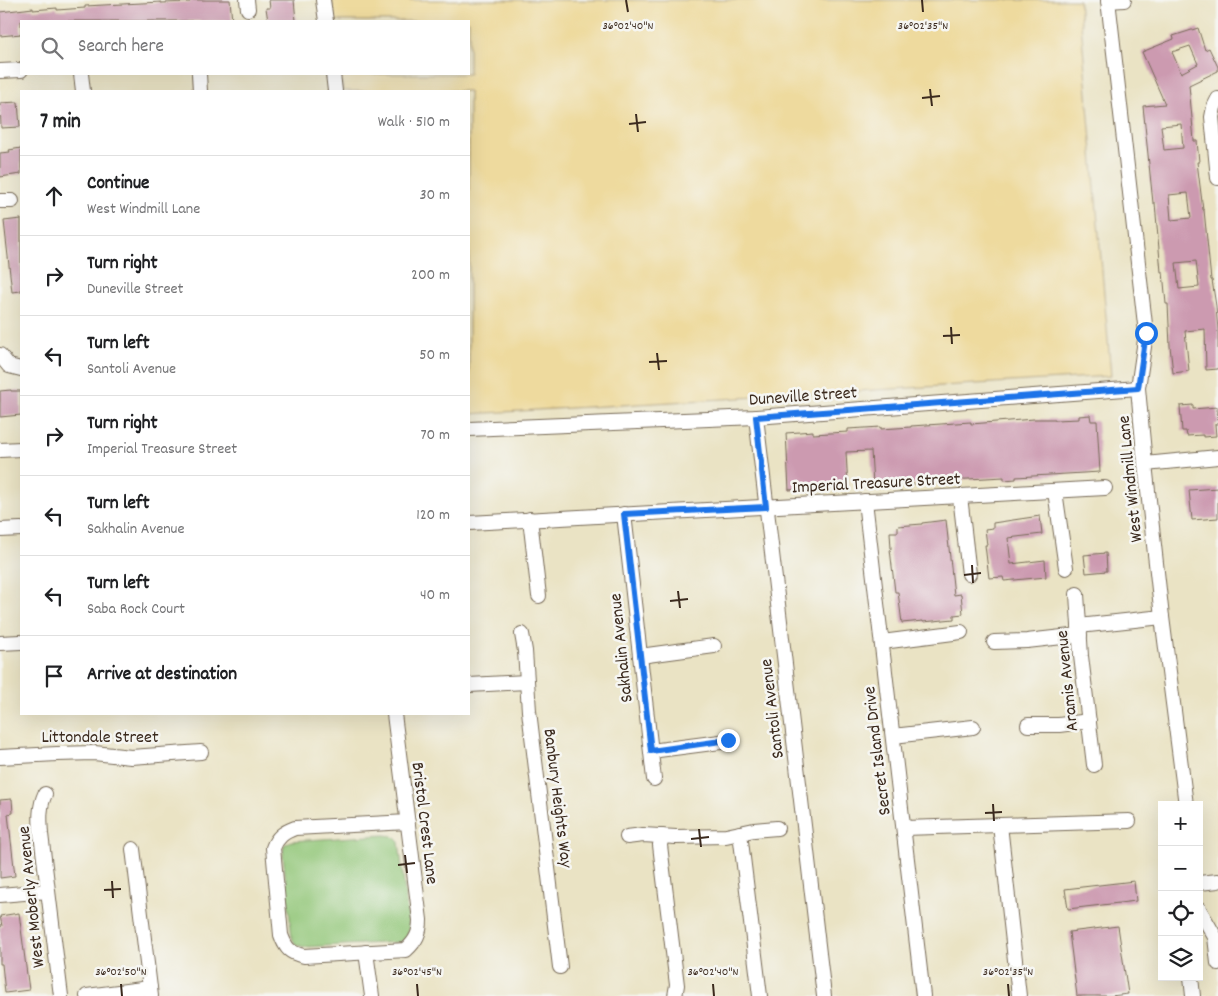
<!DOCTYPE html>
<meta charset="utf-8">
<style>
:root{--surface:#fff;--page:#f2f2f2;--text:#202124;--muted:#757577;--line:#e0e0e0}
body{margin:0;font-family:Dekko,sans-serif;background:var(--page);color:var(--text)}
.controls{position:absolute;right:15px;bottom:15px;display:grid;overflow:hidden;border-radius:0px;box-shadow:0 5px 20px #0002}
.controls button{width:45px;height:45px;display:grid;place-items:center;padding:0;border:0;border-bottom:1px solid var(--line);background:var(--surface);color:var(--text);font:25px sans-serif}
.stop{position:absolute;width:15px;height:15px;margin:-11px;border:4px solid #1a73e8;border-radius:50%;background:#fff}
.stop.end{background:#1a73e8;border-color:#fff;box-shadow:0 1px 5px #0008}
.list{margin:0;padding:0;list-style:none}
h2{display:flex;justify-content:space-between;align-items:center;height:65px;margin:0;padding:0 20px;font-size:21px}
h2 small{font-size:16px;font-weight:400;color:var(--muted)}
.list li{display:grid;grid-template-columns:32px 1fr auto;gap:15px;align-items:center;box-sizing:border-box;height:80px;padding:0 20px;border-top:1px solid var(--line)}
.list b{display:block;font-size:19px;white-space:nowrap}
.list p{margin:0;font-size:16px;white-space:nowrap;color:var(--muted)}
.list em{font-size:16px;font-style:normal;color:var(--muted)}
.icon{flex:none;width:28px;height:28px;fill:none;stroke:currentColor;stroke-width:2;stroke-linecap:round;stroke-linejoin:round}
.map{position:relative;flex:none;width:1218px;height:996px;overflow:hidden}
.search{position:absolute;background:var(--surface);box-shadow:0 5px 20px #0002;left:20px;top:20px;width:450px;height:55px;display:flex;align-items:center;gap:12px;box-sizing:border-box;padding:0 18px;border-radius:0px;color:var(--muted);font-size:19px}
.panel{position:absolute;background:var(--surface);box-shadow:0 5px 20px #0002;left:20px;top:90px;width:450px;height:625px;border-radius:0px}
.map>svg:first-child{display:block}
.green{fill:#91c677;stroke:#66784a}
.sand{fill:#eeda9e;stroke:#94825e}
.building{fill:#cc9ab0;fill-rule:evenodd}
.lines{fill:none;stroke-linecap:round;stroke-linejoin:round}
.minor-casing{stroke:#786b58;stroke-width:16}
.minor{stroke:#fff;stroke-width:14}
.route{stroke:#1a73e8;stroke-width:6}
.ticks{fill:none;stroke:#3b2a1e;stroke-width:2}
.labels{text-anchor:middle;stroke-width:5;stroke-linejoin:round;paint-order:stroke}
.street-label{font-size:18px;fill:#3b2a1e;stroke:#f6f6f2}
.ticks-label{font-size:12px;text-anchor:middle;fill:#3b2a1e;stroke:#f6f6f2;stroke-width:5;stroke-linejoin:round;paint-order:stroke}
</style>
<div class="map">
<svg width="1218" height="996" viewBox="0 0 1218 996">
<rect width="100%" height="100%" fill="#f6f6f2"/>
<filter id="ink" filterUnits="userSpaceOnUse"><feTurbulence type="fractalNoise" baseFrequency=".02" numOctaves="2"/><feDisplacementMap in="SourceGraphic" scale="10" xChannelSelector="R" yChannelSelector="G"/><feConvolveMatrix kernelMatrix="1 2 1 2 8 2 1 2 1" color-interpolation-filters="sRGB"/></filter>
<filter id="wash" filterUnits="userSpaceOnUse"><feTurbulence type="fractalNoise" baseFrequency=".0096" numOctaves="4" result="noise"/><feDisplacementMap in="SourceGraphic" scale="20" xChannelSelector="R" yChannelSelector="G"/><feGaussianBlur stdDeviation="1.12" result="paint"/><feColorMatrix in="noise" values="0 0 0 0 0 0 0 0 0 0 0 0 0 0 0 0 0 1.4 0 .05"/><feComposite in="paint" operator="in"/></filter>
<g filter="url(#wash)">
<rect width="100%" height="100%" fill="#eae3c4"/>
<polygon class="green" points="385,835 393,836 399,842 409,928 407,937 401,942 305,947 296,945 292,938 283,855 284,845 291,841"/>
<polygon class="sand" points="332,0 1079,0 1111,376 469,414 469,91 343,91 341,74 469,74 469,21 335,21"/>
<g id="blocks">
<g class="building">
<polygon points="190,0 230,0 232,21 21,21 21,34 0,36 0,12 33,8 33,10 57,8 57,10 85,8 85,6 161,2 161,3 190,2"/>
<polygon points="269,0 294,0 296,21 268,21 266,8 270,8"/>
<path d="M1198,28L1205,50L1209,48L1218,67V71L1189,85L1194,141H1197L1199,162H1197L1203,210H1204L1211,280H1212L1216,306L1218,330V369L1206,370L1205,329L1185,331L1189,371L1173,373L1170,346L1168,304H1166L1163,272H1161L1155,203H1153L1143,106L1165,104L1142,52L1174,39L1173,36ZM1190,46L1198,64L1181,73L1172,52ZM1181,124L1183,148L1164,150L1161,126ZM1188,193L1191,218L1171,220L1169,195ZM1196,261L1199,287L1179,289L1176,263Z"/>
<polygon points="18,102 20,127 1,128 0,103"/>
<polygon points="21,148 21,174 0,177 0,153 10,152 9,150"/>
<polygon points="21,219 21,291 12,292 4,221"/>
<polygon points="11,390 11,391 21,391 21,415 0,417 0,391"/>
<polygon points="1193,405 1193,409 1217,407 1218,424 1215,424 1216,436 1203,437 1203,435 1187,436 1186,431 1182,431 1180,406"/>
<polygon points="1090,415 1091,421 1097,421 1100,472 1016,477 1016,479 1004,480 1004,477 932,481 932,483 915,484 894,485 894,484 873,485 871,451 846,452 848,488 837,489 837,486 789,490 786,433 813,431 813,434 848,432 848,429 881,427 881,429 911,427 911,426 971,422 971,424 1034,419 1055,419 1055,420 1079,419 1079,416"/>
<polygon points="1218,488 1218,518 1192,520 1189,490"/>
<polygon points="1040,516 1042,534 1008,538 1011,564 1045,560 1046,577 1004,581 1003,577 989,578 985,545 987,545 985,529 993,528 993,523"/>
<polygon points="946,520 954,595 961,594 963,614 954,615 954,619 923,622 923,621 902,623 898,592 895,592 890,549 891,549 890,532 898,532 898,526 922,524 922,523"/>
<polygon points="1106,553 1107,571 1086,573 1084,555"/>
<polygon points="12,799 13,813 8,814 15,876 0,878 0,800"/>
<polygon points="1134,881 1136,901 1068,909 1065,889"/>
<polygon points="19,913 29,990 5,993 2,964 0,964 0,927 2,926 0,916"/>
<polygon points="1118,926 1128,994 1111,996 1077,996 1069,932"/>
</g>
</g>
</g>
<g filter="url(#ink)">
<use href="#blocks" fill-opacity="0" stroke="#786b58" stroke-width="1"/>
<g class="lines">
<defs>
<g id="minor">
<polyline points="247,0 248,9"/>
<polyline points="323,0 326,21"/>
<polyline points="1108,0 1146,333 1138,388 1145,464 1162,617 1186,805"/>
<polyline points="1108,1 1124,0"/>
<polyline points="0,71 21,70"/>
<polyline points="81,74 83,91"/>
<polyline points="199,74 200,91"/>
<polyline points="333,74 335,91"/>
<polyline points="1218,99 1214,107 1212,117 1218,178"/>
<polyline points="0,201 12,201"/>
<polyline points="0,355 9,366 21,369"/>
<polyline points="756,417 824,996"/>
<polyline points="469,429 756,417 1138,388"/>
<polyline points="0,450 21,449"/>
<polyline points="1145,464 1218,457"/>
<polyline points="1055,491 1066,568"/>
<polyline points="960,496 969,574"/>
<polyline points="865,501 923,996"/>
<polyline points="624,514 654,779"/>
<polyline points="530,519 539,596"/>
<polyline points="469,523 1105,488"/>
<polyline points="0,530 21,529"/>
<polyline points="1077,594 1081,656 1094,765"/>
<polyline points="1079,626 1162,617"/>
<polyline points="522,634 525,651 529,711 560,967"/>
<polyline points="882,642 961,632"/>
<polyline points="994,642 1027,641 1080,635"/>
<polyline points="0,643 21,642"/>
<polyline points="640,656 714,646"/>
<polyline points="469,685 527,682"/>
<path d="M394,714L420,920C420,933 416,941 406,950L304,956C290,953 286,949 281,935L273,848C277,837 284,832 295,828L408,822"/>
<polyline points="1028,725 1059,725 1089,721"/>
<polyline points="893,736 973,727"/>
<polyline points="651,751 728,741"/>
<polyline points="0,757 57,754 94,753 131,757 201,752"/>
<path d="M45,794C39,807 40,820 41,834L61,996"/>
<polyline points="1000,825 1019,996"/>
<polyline points="904,828 1129,821"/>
<polyline points="740,833 760,996"/>
<polyline points="662,836 660,845 662,862 677,985 675,996"/>
<polyline points="627,837 643,835 676,837 726,836 754,830 777,828"/>
<polyline points="133,849 151,996"/>
<polyline points="1199,883 1218,881"/>
<polyline points="0,895 48,891"/>
<polyline points="1199,909 1215,937 1218,963"/>
<polyline points="366,952 372,996"/>
<polyline points="1191,977 1193,996"/>
<polyline points="87,996 150,988"/>
</g>
</defs>
<use href="#minor" class="minor-casing"/>
<use href="#minor" class="minor"/>
</g>
</g>
<g class="lines" filter="url(#ink)">
<polyline class="route" points="728,740 651,751 624,514 766,507 756,417 1138,388 1146,333"/>
</g>
<path class="ticks" d="M626,0L628,12M922,0L923,12M930,89L932,106M922,98L940,96M636,114L638,132M629,124L646,122M951,327L952,344M943,336L960,335M657,353L659,370M649,362L667,361M972,565L973,583M964,575L981,573M678,591L680,608M670,601L688,599M993,804L994,821M985,813L1002,812M699,829L701,847M691,839L709,837M405,855L407,873M398,865L415,863M112,881L113,898M104,890L121,889M121,984L122,996M417,984L418,996M713,984L714,996M1008,984L1009,996"/>
<g class="labels">
<g class="street-label">
<text transform="translate(803 395) rotate(-4)" y="6">Duneville Street</text>
<text transform="translate(1129 479) rotate(-96)" y="6">West Windmill Lane</text>
<text transform="translate(876 482) rotate(-3)" y="6">Imperial Treasure Street</text>
<text transform="translate(620 648) rotate(-96)" y="6">Sakhalin Avenue</text>
<text transform="translate(1066 681) rotate(-96)" y="6">Aramis Avenue</text>
<text transform="translate(771 709) rotate(-97)" y="6">Santoli Avenue</text>
<text x="100" y="742">Littondale Street</text>
<text transform="translate(876 751) rotate(-97)" y="6">Secret Island Drive</text>
<text transform="translate(559 798) rotate(83)" y="6">Banbury Heights Way</text>
<text transform="translate(426 823) rotate(83)" y="6">Bristol Crest Lane</text>
<text transform="translate(30 897) rotate(-96)" y="6">West Moberly Avenue</text>
</g>
</g>
<g class="ticks-label">
<text x="628" y="29">36°02'40"N</text>
<text x="923" y="29">36°02'35"N</text>
<text x="121" y="975">36°02'50"N</text>
<text x="417" y="975">36°02'45"N</text>
<text x="713" y="975">36°02'40"N</text>
<text x="1008" y="975">36°02'35"N</text>
</g>
</svg>
<div class="controls">
<button>+</button>
<button>−</button>
<button><svg class="icon" aria-label="locate" viewBox="0 0 24 24"><circle cx="12" cy="12" r="6"/><path d="M12 2v4M12 18v4M2 12h4M18 12h4"/></svg></button>
<button><svg class="icon" aria-label="layers" viewBox="0 0 24 24"><path d="M12 4l9 5-9 5-9-5zM3 14l9 5 9-5"/></svg></button>
</div>
<div class="stop" style="left:1146px;top:333px"></div>
<div class="stop end" style="left:728px;top:740px"></div>
<div class="search"><svg class="icon" aria-label="search" viewBox="0 0 24 24"><circle cx="10" cy="10" r="6"/><path d="M15 15l6 6"/></svg>Search here</div>
<section class="panel">
<h2>7 min<small>Walk · 510 m</small></h2>
<ul class="list">
<li><svg class="icon" aria-label="ahead" viewBox="0 0 24 24"><path d="M12 20V5M6 11l6-6 6 6"/></svg><div><b>Continue</b><p>West Windmill Lane</p></div><em>30 m</em></li>
<li><svg class="icon" aria-label="right" viewBox="0 0 24 24"><path d="M7 20v-9h11M14 6l5 5-5 5"/></svg><div><b>Turn right</b><p>Duneville Street</p></div><em>200 m</em></li>
<li><svg class="icon" aria-label="left" viewBox="0 0 24 24"><path d="M17 20v-9H6M10 6l-5 5 5 5"/></svg><div><b>Turn left</b><p>Santoli Avenue</p></div><em>50 m</em></li>
<li><svg class="icon" aria-label="right" viewBox="0 0 24 24"><path d="M7 20v-9h11M14 6l5 5-5 5"/></svg><div><b>Turn right</b><p>Imperial Treasure Street</p></div><em>70 m</em></li>
<li><svg class="icon" aria-label="left" viewBox="0 0 24 24"><path d="M17 20v-9H6M10 6l-5 5 5 5"/></svg><div><b>Turn left</b><p>Sakhalin Avenue</p></div><em>120 m</em></li>
<li><svg class="icon" aria-label="left" viewBox="0 0 24 24"><path d="M17 20v-9H6M10 6l-5 5 5 5"/></svg><div><b>Turn left</b><p>Saba Rock Court</p></div><em>40 m</em></li>
<li><svg class="icon" aria-label="arrive" viewBox="0 0 24 24"><path d="M6 21V4h12l-3 4 3 4H6"/></svg><div><b>Arrive at destination</b></div></li>
</ul>
</section>
</div>
